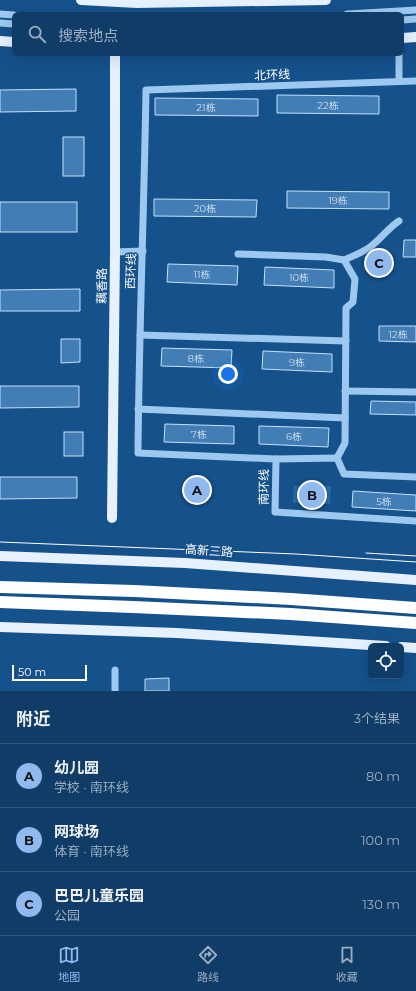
<!DOCTYPE html>
<html lang="zh">
<meta charset="utf-8">
<style>
:root{--surface:#103d68;--page:#19446e;--text:#f1f3f6;--muted:#9caec0;--line:#30567c;--accent:#90b9f0}
body{margin:0;font-family:Montserrat,"Noto Sans SC",sans-serif;background:var(--page);color:var(--text)}
.controls{position:absolute;right:12px;bottom:12px;display:grid;overflow:hidden;border-radius:6px;box-shadow:0 4px 16px #0002}
.controls button{width:36px;height:36px;display:grid;place-items:center;padding:0;border:0;border-bottom:1px solid var(--line);background:var(--surface);color:var(--text);font:20px sans-serif}
.scale{position:absolute;left:12px;bottom:10px;width:75px;box-sizing:border-box;padding-left:4px;border:2px solid #fff;border-top:0;font-size:11px;line-height:14px;white-space:nowrap;color:#fff;-webkit-text-stroke:3px #15518b;paint-order:stroke}
.you{position:absolute;left:228px;top:374px;width:14px;height:14px;margin:-10px;border:3px solid #fff;border-radius:50%;background:#1a73e8;box-shadow:0 0 0 6px #1a73e833}
.badge{display:grid;place-items:center;width:26px;height:26px;border-radius:50%;background:var(--accent);color:#111;font-size:13px;font-weight:700}
.pin{position:absolute;translate:-50% -50%;border:2px solid #fff;box-shadow:0 1px 4px #0006}
.list{margin:0;padding:0;list-style:none}
h2{display:flex;justify-content:space-between;align-items:center;height:52px;margin:0;padding:0 16px;font-size:17px}
h2 small{font-size:13px;font-weight:400;color:var(--muted)}
.list li{display:grid;grid-template-columns:26px 1fr auto;gap:12px;align-items:center;box-sizing:border-box;height:64px;padding:0 16px;border-top:1px solid var(--line)}
.list b{display:block;font-size:15px;white-space:nowrap}
.list p{margin:0;font-size:13px;white-space:nowrap;color:var(--muted)}
.list em{font-size:13px;font-style:normal;color:var(--muted)}
.icon{flex:none;width:22px;height:22px;fill:none;stroke:currentColor;stroke-width:2;stroke-linecap:round;stroke-linejoin:round}
.map{position:relative;flex:none;width:416px;height:691px;overflow:hidden}
.search{position:absolute;background:var(--surface);box-shadow:0 4px 16px #0002;left:12px;right:12px;top:12px;height:44px;display:flex;align-items:center;gap:10px;box-sizing:border-box;padding:0 14px;border-radius:6px;color:var(--muted);font-size:15px}
.sheet{height:244px;background:var(--surface)}
nav{display:flex;justify-content:space-around;align-items:center;box-sizing:border-box;height:56px;border-top:1px solid var(--line);background:var(--surface);font-size:11px;color:var(--muted)}
nav a{display:grid;justify-items:center;gap:2px}
nav .on{color:var(--accent)}
.map>svg:first-child{display:block}
.green{fill:#276baa}
.building{fill:#427db6;stroke:#c4e1fb}
.lines{fill:none;stroke-linecap:round;stroke-linejoin:round}
.minor{stroke:#9dc8f0;stroke-width:7}
.major{stroke:#e6f1ff;stroke-width:10}
.highway{stroke:#fff;stroke-width:12}
.tram{stroke:#fff;stroke-width:1}
.labels{text-anchor:middle;stroke-width:3;stroke-linejoin:round;paint-order:stroke}
.number-label{font-size:10px;fill:#d0deed}
.street-label{font-size:12px;fill:#fff;stroke:#15518b}
</style>
<div class="map">
<svg width="416" height="691" viewBox="0 0 416 691">
<rect width="100%" height="100%" fill="#15518b"/>
<polygon class="green" points="294,486 331,486 330,504 293,503"/>
<g class="building">
<polygon points="76,89 76,111 0,112 0,90"/>
<polygon points="277,95 379,96 379,114 277,113"/>
<polygon points="155,98 258,99 258,116 155,115"/>
<rect x="63" y="137" width="21" height="39"/>
<polygon points="287,191 389,192 389,209 287,208"/>
<polygon points="154,199 257,200 256,217 154,216"/>
<rect x="0" y="202" width="77" height="30"/>
<polygon points="404,240 416,240 416,257 403,257"/>
<polygon points="168,264 238,266 237,285 167,282"/>
<polygon points="265,267 334,270 334,288 264,285"/>
<polygon points="80,289 80,311 0,311 0,290"/>
<polygon points="379,326 416,326 416,342 379,341"/>
<polygon points="61,339 80,339 80,362 61,363"/>
<polygon points="162,348 232,350 231,368 161,366"/>
<polygon points="263,351 332,354 332,372 262,369"/>
<polygon points="0,386 79,386 79,407 0,408"/>
<polygon points="371,401 416,402 416,415 370,414"/>
<polygon points="165,424 234,426 234,444 164,442"/>
<polygon points="259,426 329,428 328,447 259,444"/>
<rect x="64" y="432" width="19" height="24"/>
<polygon points="0,477 77,477 77,498 0,499"/>
<polygon points="353,491 416,495 416,511 352,507"/>
<polygon points="169,678 169,691 145,691 145,679"/>
</g>
<g class="lines">
<g class="minor">
<polyline points="0,14 14,15"/>
<polyline points="347,14 416,10"/>
<polyline points="402,20 416,19"/>
<polyline points="0,23 14,24"/>
<polyline points="399,81 399,54"/>
<path d="M416,81L146,90C144,211 139,332 138,453L276,459L275,512L416,521"/>
<polyline points="115,252 143,251"/>
<polyline points="238,254 326,257 344,260 355,279 353,302 346,308 345,443 337,458"/>
<path d="M344,260C353,256 363,252 370,247C381,239 388,228 399,221"/>
<polyline points="140,335 346,341"/>
<polyline points="345,391 416,392"/>
<polyline points="138,409 345,418"/>
<polyline points="276,459 337,458 344,474 416,477"/>
<polyline points="115,670 115,691"/>
</g>
<g class="major">
<polyline points="81,0 137,3 326,0"/>
<polyline points="402,38 416,37"/>
<polyline points="0,41 14,42"/>
<polyline points="112,518 115,252 115,54"/>
<polyline points="0,556 185,563 416,580"/>
<polyline points="0,627 177,633 386,646"/>
<polyline points="401,647 416,648"/>
</g>
<g class="highway">
<polyline points="0,587 134,591 291,599 416,608"/>
<polyline points="0,602 133,607 291,614 416,623"/>
</g>
<g class="tram">
<polyline points="0,542 296,554 416,562"/>
<polyline points="366,553 416,556"/>
</g>
</g>
<g class="labels">
<g class="number-label">
<text x="328" y="109">22栋</text>
<text x="206" y="111">21栋</text>
<text x="338" y="204">19栋</text>
<text x="205" y="212">20栋</text>
<text x="202" y="278">11栋</text>
<text x="299" y="281">10栋</text>
<text x="398" y="338">12栋</text>
<text x="196" y="362">8栋</text>
<text x="297" y="366">9栋</text>
<text x="199" y="438">7栋</text>
<text x="294" y="440">6栋</text>
<text x="384" y="505">5栋</text>
</g>
<g class="street-label">
<text transform="translate(272 75) rotate(-2)" y="4">北环线</text>
<text transform="translate(131 271) rotate(-88)" y="4">西环线</text>
<text transform="translate(102 286) rotate(-89)" y="4">藕香路</text>
<text transform="translate(264 487) rotate(-89)" y="4">南环线</text>
<text transform="translate(209 551) rotate(4)" y="4">高新三路</text>
</g>
</g>
</svg>
<div class="controls">
<button><svg class="icon" aria-label="locate" viewBox="0 0 24 24"><circle cx="12" cy="12" r="6"/><path d="M12 2v4M12 18v4M2 12h4M18 12h4"/></svg></button>
</div>
<div class="scale">50 m</div>
<div class="you"></div>
<div class="pin badge" style="left:197px;top:490px">A</div>
<div class="pin badge" style="left:312px;top:495px">B</div>
<div class="pin badge" style="left:379px;top:263px">C</div>
<div class="search"><svg class="icon" aria-label="search" viewBox="0 0 24 24"><circle cx="10" cy="10" r="6"/><path d="M15 15l6 6"/></svg>搜索地点</div>
</div>
<section class="sheet">
<h2>附近<small>3个结果</small></h2>
<ul class="list">
<li><span class="badge">A</span><div><b>幼儿园</b><p>学校 · 南环线</p></div><em>80 m</em></li>
<li><span class="badge">B</span><div><b>网球场</b><p>体育 · 南环线</p></div><em>100 m</em></li>
<li><span class="badge">C</span><div><b>巴巴儿童乐园</b><p>公园</p></div><em>130 m</em></li>
</ul>
</section>
<nav>
<a class="on"><svg class="icon" aria-label="map" viewBox="0 0 24 24"><path d="M3 6l6-2 6 2 6-2v14l-6 2-6-2-6 2zM9 4v14M15 6v14"/></svg>地图</a>
<a><svg class="icon" aria-label="directions" viewBox="0 0 24 24"><path d="M12 3l9 9-9 9-9-9zM9 14v-3h6M13 9l2 2-2 2"/></svg>路线</a>
<a><svg class="icon" aria-label="saved" viewBox="0 0 24 24"><path d="M7 4h10v16l-5-4-5 4z"/></svg>收藏</a>
</nav>
